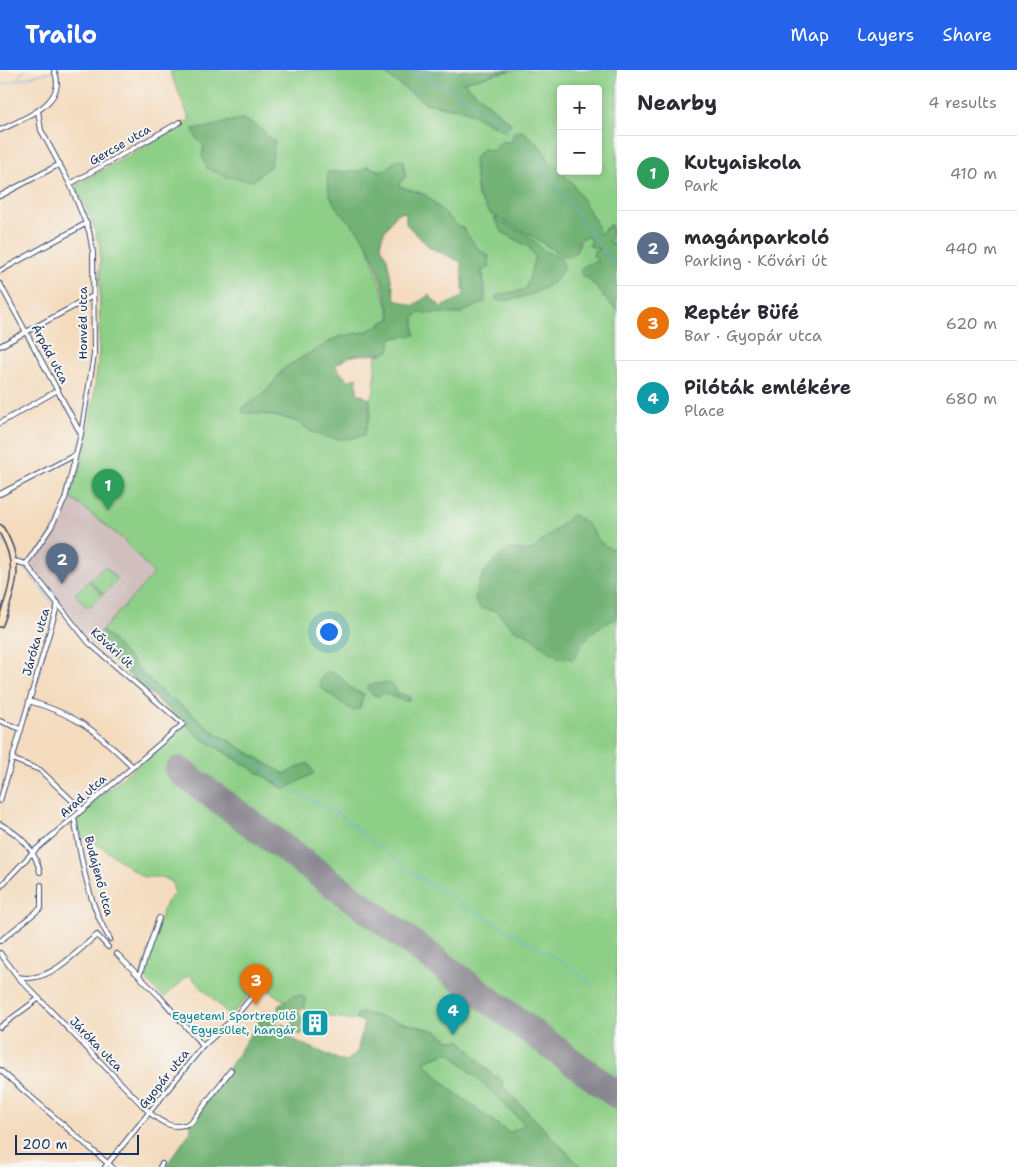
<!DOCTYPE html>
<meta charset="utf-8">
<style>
:root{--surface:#fff;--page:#f7f7f7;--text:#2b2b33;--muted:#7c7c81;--line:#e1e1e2;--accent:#2563eb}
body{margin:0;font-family:"Shantell Sans",sans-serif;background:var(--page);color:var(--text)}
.controls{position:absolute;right:15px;top:15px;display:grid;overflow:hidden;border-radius:5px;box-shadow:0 2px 8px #0003}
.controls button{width:45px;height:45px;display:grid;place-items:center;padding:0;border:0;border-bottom:1px solid var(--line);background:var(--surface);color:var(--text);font:25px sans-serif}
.scale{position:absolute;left:15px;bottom:12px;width:124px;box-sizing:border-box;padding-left:5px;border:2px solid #1b2f5e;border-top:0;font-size:14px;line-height:18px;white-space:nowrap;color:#1b2f5e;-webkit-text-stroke:4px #f6f6f2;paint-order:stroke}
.you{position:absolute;left:328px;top:561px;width:18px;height:18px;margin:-12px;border:4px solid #fff;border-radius:50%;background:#1a73e8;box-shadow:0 0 0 8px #1a73e833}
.badge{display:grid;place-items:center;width:32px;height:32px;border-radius:50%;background:var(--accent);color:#fff;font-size:16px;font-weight:700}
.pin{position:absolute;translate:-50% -41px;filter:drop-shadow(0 1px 2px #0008)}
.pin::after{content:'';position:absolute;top:26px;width:18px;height:15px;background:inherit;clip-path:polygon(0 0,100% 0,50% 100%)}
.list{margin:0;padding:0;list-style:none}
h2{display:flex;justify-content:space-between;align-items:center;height:65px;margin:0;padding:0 20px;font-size:21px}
h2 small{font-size:16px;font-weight:400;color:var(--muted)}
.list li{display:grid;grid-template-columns:32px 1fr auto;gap:15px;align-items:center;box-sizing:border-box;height:75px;padding:0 20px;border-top:1px solid var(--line)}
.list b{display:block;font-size:19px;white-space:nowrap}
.list p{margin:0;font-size:16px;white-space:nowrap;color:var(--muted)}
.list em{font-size:16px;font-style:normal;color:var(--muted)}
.map{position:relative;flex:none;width:617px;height:1097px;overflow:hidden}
header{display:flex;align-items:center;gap:30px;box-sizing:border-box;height:70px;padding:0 25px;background:var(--accent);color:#fff}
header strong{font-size:24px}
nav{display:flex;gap:28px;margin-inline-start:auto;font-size:18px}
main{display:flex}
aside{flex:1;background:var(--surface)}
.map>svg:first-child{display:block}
.industrial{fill:#d1bfbd}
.green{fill:#8ecf87;stroke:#547f72;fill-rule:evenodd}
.forest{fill:#72b274;stroke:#467069;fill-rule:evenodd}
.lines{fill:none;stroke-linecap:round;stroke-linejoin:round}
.stream{stroke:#6cb2e3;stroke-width:1}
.runway{stroke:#88858e;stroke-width:28}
.street-casing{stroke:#3c496c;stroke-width:6}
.secondary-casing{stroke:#3c496c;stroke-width:8}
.street{stroke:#fff;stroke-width:4}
.secondary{stroke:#fce5c4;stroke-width:5}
.labels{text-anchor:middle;stroke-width:4;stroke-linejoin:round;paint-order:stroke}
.street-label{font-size:12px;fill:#1b2f5e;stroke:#f6f6f2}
.culture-label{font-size:12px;fill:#0d838f;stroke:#f6f6f2;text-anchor:end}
</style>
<header>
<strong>Trailo</strong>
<nav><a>Map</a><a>Layers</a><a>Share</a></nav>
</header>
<main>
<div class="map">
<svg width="617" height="1097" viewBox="0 0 617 1097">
<rect width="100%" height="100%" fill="#f6f6f2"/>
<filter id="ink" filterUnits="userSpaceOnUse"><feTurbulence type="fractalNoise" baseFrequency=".02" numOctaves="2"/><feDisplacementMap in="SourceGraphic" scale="10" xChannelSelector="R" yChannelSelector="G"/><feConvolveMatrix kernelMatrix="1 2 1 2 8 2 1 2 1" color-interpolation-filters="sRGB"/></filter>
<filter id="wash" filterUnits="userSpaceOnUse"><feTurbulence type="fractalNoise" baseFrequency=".0096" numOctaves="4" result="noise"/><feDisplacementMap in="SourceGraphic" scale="20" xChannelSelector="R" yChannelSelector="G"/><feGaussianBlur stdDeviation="1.12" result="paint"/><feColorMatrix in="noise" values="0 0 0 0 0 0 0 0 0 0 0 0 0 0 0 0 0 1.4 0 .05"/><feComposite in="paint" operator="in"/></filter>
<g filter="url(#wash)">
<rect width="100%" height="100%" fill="#f4dbbe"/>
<polygon class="industrial" points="71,428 123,469 154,505 102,560 89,570 31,495"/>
<g class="green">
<path d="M178,0H374L384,3L425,33L463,40L505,61L511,53L463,12L512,0H617V174H611L609,170L612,165L609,155L600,164L599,163L595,151L573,114L548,89L541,77L514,68L511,72H501L492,81L483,79L474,89L478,127L491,144L531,165L562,186L576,182L583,166L588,167L592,171L589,175L601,179L597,181L598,191L581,204C597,213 603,229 617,240V1097H581L502,1015V1011L499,1007L495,1008L461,971C446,972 440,961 427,959C380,951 328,953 285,931C276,927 268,919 261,913L230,946L189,905L164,928L141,905L166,832L175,823L171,811L162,807H143L101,777L81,766L76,747L186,654L201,668L285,719L308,693L284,704L211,660L194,645L159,620L102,560L154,504L123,469L71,428L72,421L68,423L70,413H75L85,382L93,333L99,283L100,225V177L93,153L75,116L190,50L170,2ZM561,19H598V101H561ZM242,49L257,56L202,86L204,76L197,69L194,59C207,60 226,51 242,49ZM367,96C376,100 383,103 392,96L400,112L399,116L426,125L458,156L463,158L477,178L489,186L482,200L486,225L419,243L390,268L389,281L376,286L374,321L370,329V346L312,362L296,351L242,339L268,320L284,298L338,267L368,261L391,248L368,176L357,159L335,136L329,102L362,101Z"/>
<polygon points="105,496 118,510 103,524 90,510"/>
<polygon points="89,511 102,525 88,538 75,524"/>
<polygon points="450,982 526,1055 509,1064 449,1018 422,991"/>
</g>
<g class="forest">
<polygon points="374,0 512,0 463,12 511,54 505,61 463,40 425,33 384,3"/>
<path d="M242,49L257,56L275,72L270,96L253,111L226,107L207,98L202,86L204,76L197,69L193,59C207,60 226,51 242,49Z"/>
<path d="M518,61L524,62L541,77L548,89L573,114L595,151L599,163L601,164L611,154L612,166L609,171L611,174H617V240C603,229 597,213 581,204L580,199L588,194L598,191L593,186L594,181L600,179L589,176L592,171L588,167L580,168L576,182L566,188L531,165L491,144L478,127L474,89L483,79L492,81L501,72H511L514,63Z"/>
<path d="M395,90H403L406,107L400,112L399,116L426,125L458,156L463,158L477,178L488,186L490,197L482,200L485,232L459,244L419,243L414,247L415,265L391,268L389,281C365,290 359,277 335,296L348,311L357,307V323L370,329V346L364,365C344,371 332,371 312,362C306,359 302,353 296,351C286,347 253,342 243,343L242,339L268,320L284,298L338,267L368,261L391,248C386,224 378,196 367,174C351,146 323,138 328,102L362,101L366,96L379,101L387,100ZM406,142V154L429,177L461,192L464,226L441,237L429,225L413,236L395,229L387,188L380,174L384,162L397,143Z"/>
<path d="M494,148L530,167L543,180L560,188L564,195C562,200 560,205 557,209C547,220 510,234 496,230V226C505,222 516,223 526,219L535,187L529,177L502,162Z"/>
<path d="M573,444C577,447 583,450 587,454C596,464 599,478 617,479V548C594,558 585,566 574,589L559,588L526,564L513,559L496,541L481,539L475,531C478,504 489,495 510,479L531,481Z"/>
<polygon points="102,560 159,620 194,645 211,660 284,704 308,693 314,703 285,719 201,668 89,570"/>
<path d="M328,601C344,605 341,610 352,619C355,621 360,623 364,624L360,638L353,641L320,617L321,608Z"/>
<polygon points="386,613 393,615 398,623 410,627 409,630 404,631 383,623 379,626 373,625 366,617 371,614"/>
<polygon points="294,925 301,925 305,928 305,936 299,942 303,949 301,959 304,962 300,965 292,960 293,944 288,943 286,947 279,942 278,936"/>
<path d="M265,941L278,952L274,957L276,959L282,954L286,956L285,966L344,992L357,983L364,952L356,949L357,944L363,943L437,961L447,970L461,971L494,1007H499L502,1011V1016L581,1097H165L191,1061L190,1052L229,998ZM450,982L525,1055L509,1063L449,1018L423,991Z"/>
</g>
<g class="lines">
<g class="stream">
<path d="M402,0C419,3 433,11 448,19C521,58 552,109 598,174"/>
<polyline points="416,2 430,3 440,0"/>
<polyline points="15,11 56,0"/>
<polyline points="0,15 15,11 24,0"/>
<polyline points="603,180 617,198"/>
<polyline points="0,466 6,475"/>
<polyline points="25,498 52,533"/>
<polyline points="94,569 192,650 205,664 263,698 290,719 339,744 408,800 454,829"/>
<polyline points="458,832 567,894 593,916"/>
</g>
<polyline class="runway" points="179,700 617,1025"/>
</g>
</g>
<g filter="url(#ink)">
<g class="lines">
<defs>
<g id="street">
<path d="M0,60C23,49 69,33 54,0"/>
<polyline points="70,114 180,52"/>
<polyline points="0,126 60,94"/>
<polyline points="0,201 87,153"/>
<polyline points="0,214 81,364"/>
<polyline points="0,276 93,226"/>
<polyline points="0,353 58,320"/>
<polyline points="0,424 75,385"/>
<polyline points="26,494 51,457 65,429 81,364 94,285 93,182 89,161 70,114 41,60 38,41"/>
<path d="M29,631C79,646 95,660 132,696"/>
<polyline points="0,651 21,659"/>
<polyline points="12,689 40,700 82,740"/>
<polyline points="0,731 58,533"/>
<path d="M74,747C80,784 89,837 110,869"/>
<path d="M0,754C20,765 35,779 40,802"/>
<polyline points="0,817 33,782 183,654 89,573 26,494 14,491"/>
<polyline points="0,871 41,838 41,815"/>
<path d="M0,883L18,907L150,1043C163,1054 174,1060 191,1053L231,1000"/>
<polyline points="117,884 160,927 203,976"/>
<polyline points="139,906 159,848"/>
<path d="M18,907C50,914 74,883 97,865L108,877"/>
<polyline points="0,957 38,929"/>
<polyline points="0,1000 112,1097"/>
<polyline points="105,1097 203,976 232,950 262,915"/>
<polyline points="160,1097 162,1094"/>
</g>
<path id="secondary" d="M0,458C23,494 13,517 0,554"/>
</defs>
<use href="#street" class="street-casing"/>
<use href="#secondary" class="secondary-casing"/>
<use href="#street" class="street"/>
<use href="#secondary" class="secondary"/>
</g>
</g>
<defs>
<symbol id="building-square" viewBox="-11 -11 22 22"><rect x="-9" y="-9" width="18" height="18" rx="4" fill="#0f9aa8" stroke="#f6f6f2"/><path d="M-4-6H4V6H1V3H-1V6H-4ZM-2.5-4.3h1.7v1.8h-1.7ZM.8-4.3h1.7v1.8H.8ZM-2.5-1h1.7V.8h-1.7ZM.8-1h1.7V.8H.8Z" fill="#fff"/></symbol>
</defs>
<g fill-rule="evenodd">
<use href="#building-square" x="299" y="937" width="32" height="32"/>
</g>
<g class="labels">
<g class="street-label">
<text transform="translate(120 75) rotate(-30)" y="4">Gercse utca</text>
<text transform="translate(83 253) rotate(-90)" y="4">Honvéd utca</text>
<text transform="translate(50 284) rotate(62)" y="4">Árpád utca</text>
<text transform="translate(36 572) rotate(-74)" y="4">Járóka utca</text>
<text transform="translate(112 578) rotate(43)" y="4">Kővári út</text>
<text transform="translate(83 726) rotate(-42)" y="4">Arad utca</text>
<text transform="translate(99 806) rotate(75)" y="4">Budajenő utca</text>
<text transform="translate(96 974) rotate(46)" y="4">Járóka utca</text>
<text transform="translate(164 1009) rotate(-51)" y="4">Gyopár utca</text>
</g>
<g class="culture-label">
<text x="296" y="950">Egyetemi Sportrepülő<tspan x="296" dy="14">Egyesület, hangár</tspan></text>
</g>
</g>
</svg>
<div class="controls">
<button>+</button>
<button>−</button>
</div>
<div class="scale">200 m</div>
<div class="you"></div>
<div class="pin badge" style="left:108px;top:440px;background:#2e9e5b">1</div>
<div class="pin badge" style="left:62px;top:514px;background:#5c6f8a">2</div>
<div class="pin badge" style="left:256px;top:935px;background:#e8710a">3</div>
<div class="pin badge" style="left:453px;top:965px;background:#0f9aa8">4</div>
</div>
<aside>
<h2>Nearby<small>4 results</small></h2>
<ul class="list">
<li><span class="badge" style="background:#2e9e5b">1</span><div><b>Kutyaiskola</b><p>Park</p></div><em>410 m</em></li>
<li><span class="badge" style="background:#5c6f8a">2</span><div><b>magánparkoló</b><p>Parking · Kővári út</p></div><em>440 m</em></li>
<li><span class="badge" style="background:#e8710a">3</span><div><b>Reptér Büfé</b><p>Bar · Gyopár utca</p></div><em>620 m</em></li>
<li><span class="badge" style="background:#0f9aa8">4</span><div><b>Pilóták emlékére</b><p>Place</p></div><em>680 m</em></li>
</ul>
</aside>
</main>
